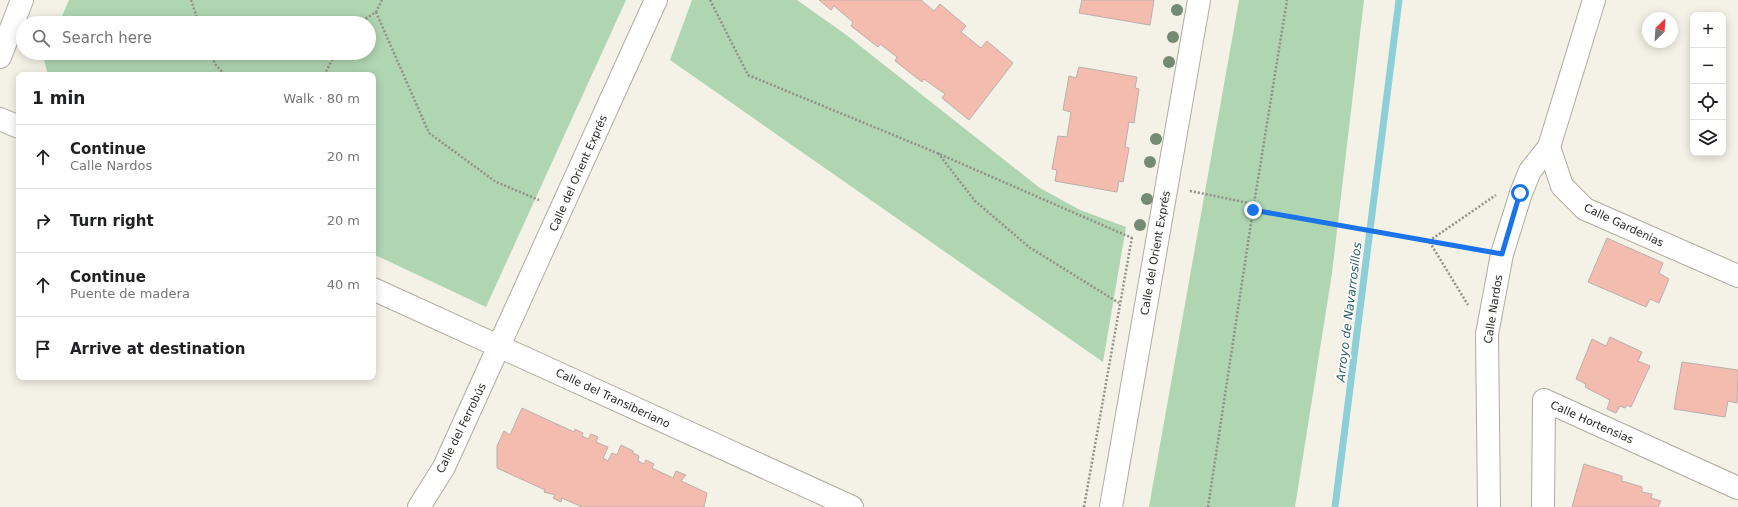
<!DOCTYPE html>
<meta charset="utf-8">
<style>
:root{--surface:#fff;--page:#f2f2f2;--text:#202124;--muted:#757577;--line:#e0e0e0}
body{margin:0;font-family:"DejaVu Sans",sans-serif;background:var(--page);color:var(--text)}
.controls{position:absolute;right:12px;top:12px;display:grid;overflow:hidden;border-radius:8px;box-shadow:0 2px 10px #0003}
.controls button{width:36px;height:36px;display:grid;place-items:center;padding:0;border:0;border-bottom:1px solid var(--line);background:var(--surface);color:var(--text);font:20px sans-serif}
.compass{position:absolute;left:1642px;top:12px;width:36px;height:36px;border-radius:50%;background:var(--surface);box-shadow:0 2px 10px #0003;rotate:25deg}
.stop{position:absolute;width:12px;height:12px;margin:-9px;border:3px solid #1a73e8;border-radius:50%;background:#fff}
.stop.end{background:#1a73e8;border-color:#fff;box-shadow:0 1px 4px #0008}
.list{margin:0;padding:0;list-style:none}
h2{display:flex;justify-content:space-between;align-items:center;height:52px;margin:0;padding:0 16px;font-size:17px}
h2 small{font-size:13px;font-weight:400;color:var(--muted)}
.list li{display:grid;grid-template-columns:26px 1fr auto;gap:12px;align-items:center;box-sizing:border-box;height:64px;padding:0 16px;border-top:1px solid var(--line)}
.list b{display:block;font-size:15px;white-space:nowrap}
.list p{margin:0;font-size:13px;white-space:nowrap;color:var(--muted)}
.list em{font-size:13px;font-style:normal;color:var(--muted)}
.icon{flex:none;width:22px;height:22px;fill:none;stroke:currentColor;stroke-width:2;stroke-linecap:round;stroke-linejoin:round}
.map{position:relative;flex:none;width:1738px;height:507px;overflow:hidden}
.search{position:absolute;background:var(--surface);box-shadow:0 2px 10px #0003;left:16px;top:16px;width:360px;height:44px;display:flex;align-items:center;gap:10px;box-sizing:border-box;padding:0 14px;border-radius:22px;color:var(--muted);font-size:15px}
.panel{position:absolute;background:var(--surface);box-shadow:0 2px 10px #0003;left:16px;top:72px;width:360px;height:308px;border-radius:8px}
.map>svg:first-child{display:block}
.green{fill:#afd5b1}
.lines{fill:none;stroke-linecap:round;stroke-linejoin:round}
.stream{stroke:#8dcfd9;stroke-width:7}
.building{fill:#f4bcaf;stroke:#bbafac}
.street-casing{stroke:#aeaca1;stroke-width:24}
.path{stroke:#939089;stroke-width:2.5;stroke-dasharray:2 2;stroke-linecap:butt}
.street{stroke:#fff;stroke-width:22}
.tree{fill:#748b73}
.route{stroke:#1a73e8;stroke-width:5}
.labels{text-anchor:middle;stroke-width:3;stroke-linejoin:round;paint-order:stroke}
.street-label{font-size:11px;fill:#292724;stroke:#fff}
.water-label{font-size:12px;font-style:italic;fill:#275e66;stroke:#fff}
</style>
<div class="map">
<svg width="1738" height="507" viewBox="0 0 1738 507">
<rect width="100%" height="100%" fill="#f4f1e6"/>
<g class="green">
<polygon points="69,0 626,0 486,307 373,254 373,75 48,75 44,60 47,53 369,53 369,23 59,23"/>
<polygon points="692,0 797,0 845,34 1040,188 1080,210 1126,227 1103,362 670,60"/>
<polygon points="1239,0 1364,0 1332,273 1295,507 1149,507"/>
</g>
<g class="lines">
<polyline class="stream" points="1335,507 1399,0"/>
</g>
<g class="building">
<polygon points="819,0 921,0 934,11 940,4 966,26 961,32 981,48 987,41 1013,63 969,120 942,98 945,94 924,79 922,82 895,61 897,57 880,44 878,47 851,26 853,22 834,6 831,10"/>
<polygon points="1082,0 1154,0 1150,25 1079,13"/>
<polygon points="1079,67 1137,77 1135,88 1139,89 1134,123 1129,122 1125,147 1129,148 1123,182 1119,181 1117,192 1055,181 1057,170 1052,169 1058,136 1067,137 1071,112 1063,110 1069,76 1076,78"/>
<polygon points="1607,238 1663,263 1659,273 1669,279 1659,303 1650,299 1646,307 1588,282"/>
<polygon points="1610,337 1642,352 1638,361 1650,366 1631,407 1627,405 1625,408 1620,406 1616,413 1607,409 1610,400 1585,387 1586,384 1576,379 1592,339 1606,346"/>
<polygon points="1682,362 1738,370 1737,403 1728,401 1725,417 1674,409"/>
<polygon points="522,408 574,432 575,429 583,433 582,436 588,439 591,434 598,437 596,442 608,447 603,458 608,461 612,453 617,455 621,445 633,451 633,453 639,456 638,461 644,464 646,460 654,464 652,468 673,478 676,471 686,475 681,481 707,493 704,507 582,507 562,498 561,502 553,498 555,495 544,492 545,490 497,468 497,446 504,431 510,435"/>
<polygon points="1584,464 1622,476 1622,481 1642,487 1642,492 1652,494 1651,498 1661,501 1658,507 1572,507"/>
</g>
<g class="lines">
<defs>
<g id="street">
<polyline points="1594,0 1549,147 1562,186 1585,209 1738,276"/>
<polyline points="0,57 22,0"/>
<polyline points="0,119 19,127"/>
<polyline points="373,289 852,507"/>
<polyline points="419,507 444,467 656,0"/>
<polyline points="1111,507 1199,0"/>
<polyline points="1489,507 1487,334 1502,254 1521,193 1530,171 1549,147"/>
<polyline points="1543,507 1544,400 1738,488"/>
</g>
</defs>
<use href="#street" class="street-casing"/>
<g class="path">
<polyline points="191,0 199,23"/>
<polyline points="710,0 748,75 937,153 1132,238"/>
<polyline points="376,12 429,133 496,182 539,200"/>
<polyline points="359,23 376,12 382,0"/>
<polyline points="211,53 215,64 225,75"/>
<polyline points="324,75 336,53"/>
<polyline points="938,153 975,201 1029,247 1119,303"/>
<polyline points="1190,191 1254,204"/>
<polyline points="1253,210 1429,241 1468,305"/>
<polyline points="1429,241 1496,195"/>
<polyline points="1429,241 1479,250"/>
<polyline points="1084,507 1132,237"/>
<polyline points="1208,507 1253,210 1287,0"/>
</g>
<use href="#street" class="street"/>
</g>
<g class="tree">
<circle cx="1177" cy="10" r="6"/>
<circle cx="1173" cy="37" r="6"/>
<circle cx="1169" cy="62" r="6"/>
<circle cx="1156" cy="139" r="6"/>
<circle cx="1150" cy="162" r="6"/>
<circle cx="1147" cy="199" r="6"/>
<circle cx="1140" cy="225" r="6"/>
</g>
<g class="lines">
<polyline class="route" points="1253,210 1502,254 1520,193"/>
</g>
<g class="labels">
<g class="street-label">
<text transform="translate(578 173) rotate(-66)" y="4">Calle del Orient Exprés</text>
<text transform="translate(1624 225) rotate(25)" y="4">Calle Gardenias</text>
<text transform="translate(1155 253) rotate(-80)" y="4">Calle del Orient Exprés</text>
<text transform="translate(1493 309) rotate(-81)" y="4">Calle Nardos</text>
<text transform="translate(613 398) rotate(25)" y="4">Calle del Transiberiano</text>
<text transform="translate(1592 422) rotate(24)" y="4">Calle Hortensias</text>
<text transform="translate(461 428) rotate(-64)" y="4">Calle del Ferrobús</text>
</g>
<g class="water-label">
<text transform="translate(1349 312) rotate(-83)" y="4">Arroyo de Navarrosillos</text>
</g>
</g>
</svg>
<div class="controls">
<button>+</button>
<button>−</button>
<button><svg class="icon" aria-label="locate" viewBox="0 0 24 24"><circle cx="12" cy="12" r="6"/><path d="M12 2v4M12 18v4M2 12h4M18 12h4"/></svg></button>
<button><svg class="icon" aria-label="layers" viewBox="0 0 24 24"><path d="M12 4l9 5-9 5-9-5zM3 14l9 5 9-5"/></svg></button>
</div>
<svg class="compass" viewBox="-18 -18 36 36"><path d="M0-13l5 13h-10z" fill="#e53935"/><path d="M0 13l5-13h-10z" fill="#757577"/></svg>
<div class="stop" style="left:1520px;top:193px"></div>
<div class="stop end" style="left:1253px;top:210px"></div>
<div class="search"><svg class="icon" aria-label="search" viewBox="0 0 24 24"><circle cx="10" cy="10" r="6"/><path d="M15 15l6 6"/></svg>Search here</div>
<section class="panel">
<h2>1 min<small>Walk · 80 m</small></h2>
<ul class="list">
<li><svg class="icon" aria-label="ahead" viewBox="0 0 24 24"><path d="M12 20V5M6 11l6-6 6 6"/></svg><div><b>Continue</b><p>Calle Nardos</p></div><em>20 m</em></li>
<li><svg class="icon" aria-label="right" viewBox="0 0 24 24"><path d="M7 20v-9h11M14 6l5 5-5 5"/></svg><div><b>Turn right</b></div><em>20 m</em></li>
<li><svg class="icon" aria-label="ahead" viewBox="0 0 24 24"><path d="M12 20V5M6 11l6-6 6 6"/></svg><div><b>Continue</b><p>Puente de madera</p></div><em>40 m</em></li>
<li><svg class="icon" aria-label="arrive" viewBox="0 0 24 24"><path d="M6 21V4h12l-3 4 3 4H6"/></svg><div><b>Arrive at destination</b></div></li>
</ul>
</section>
</div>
